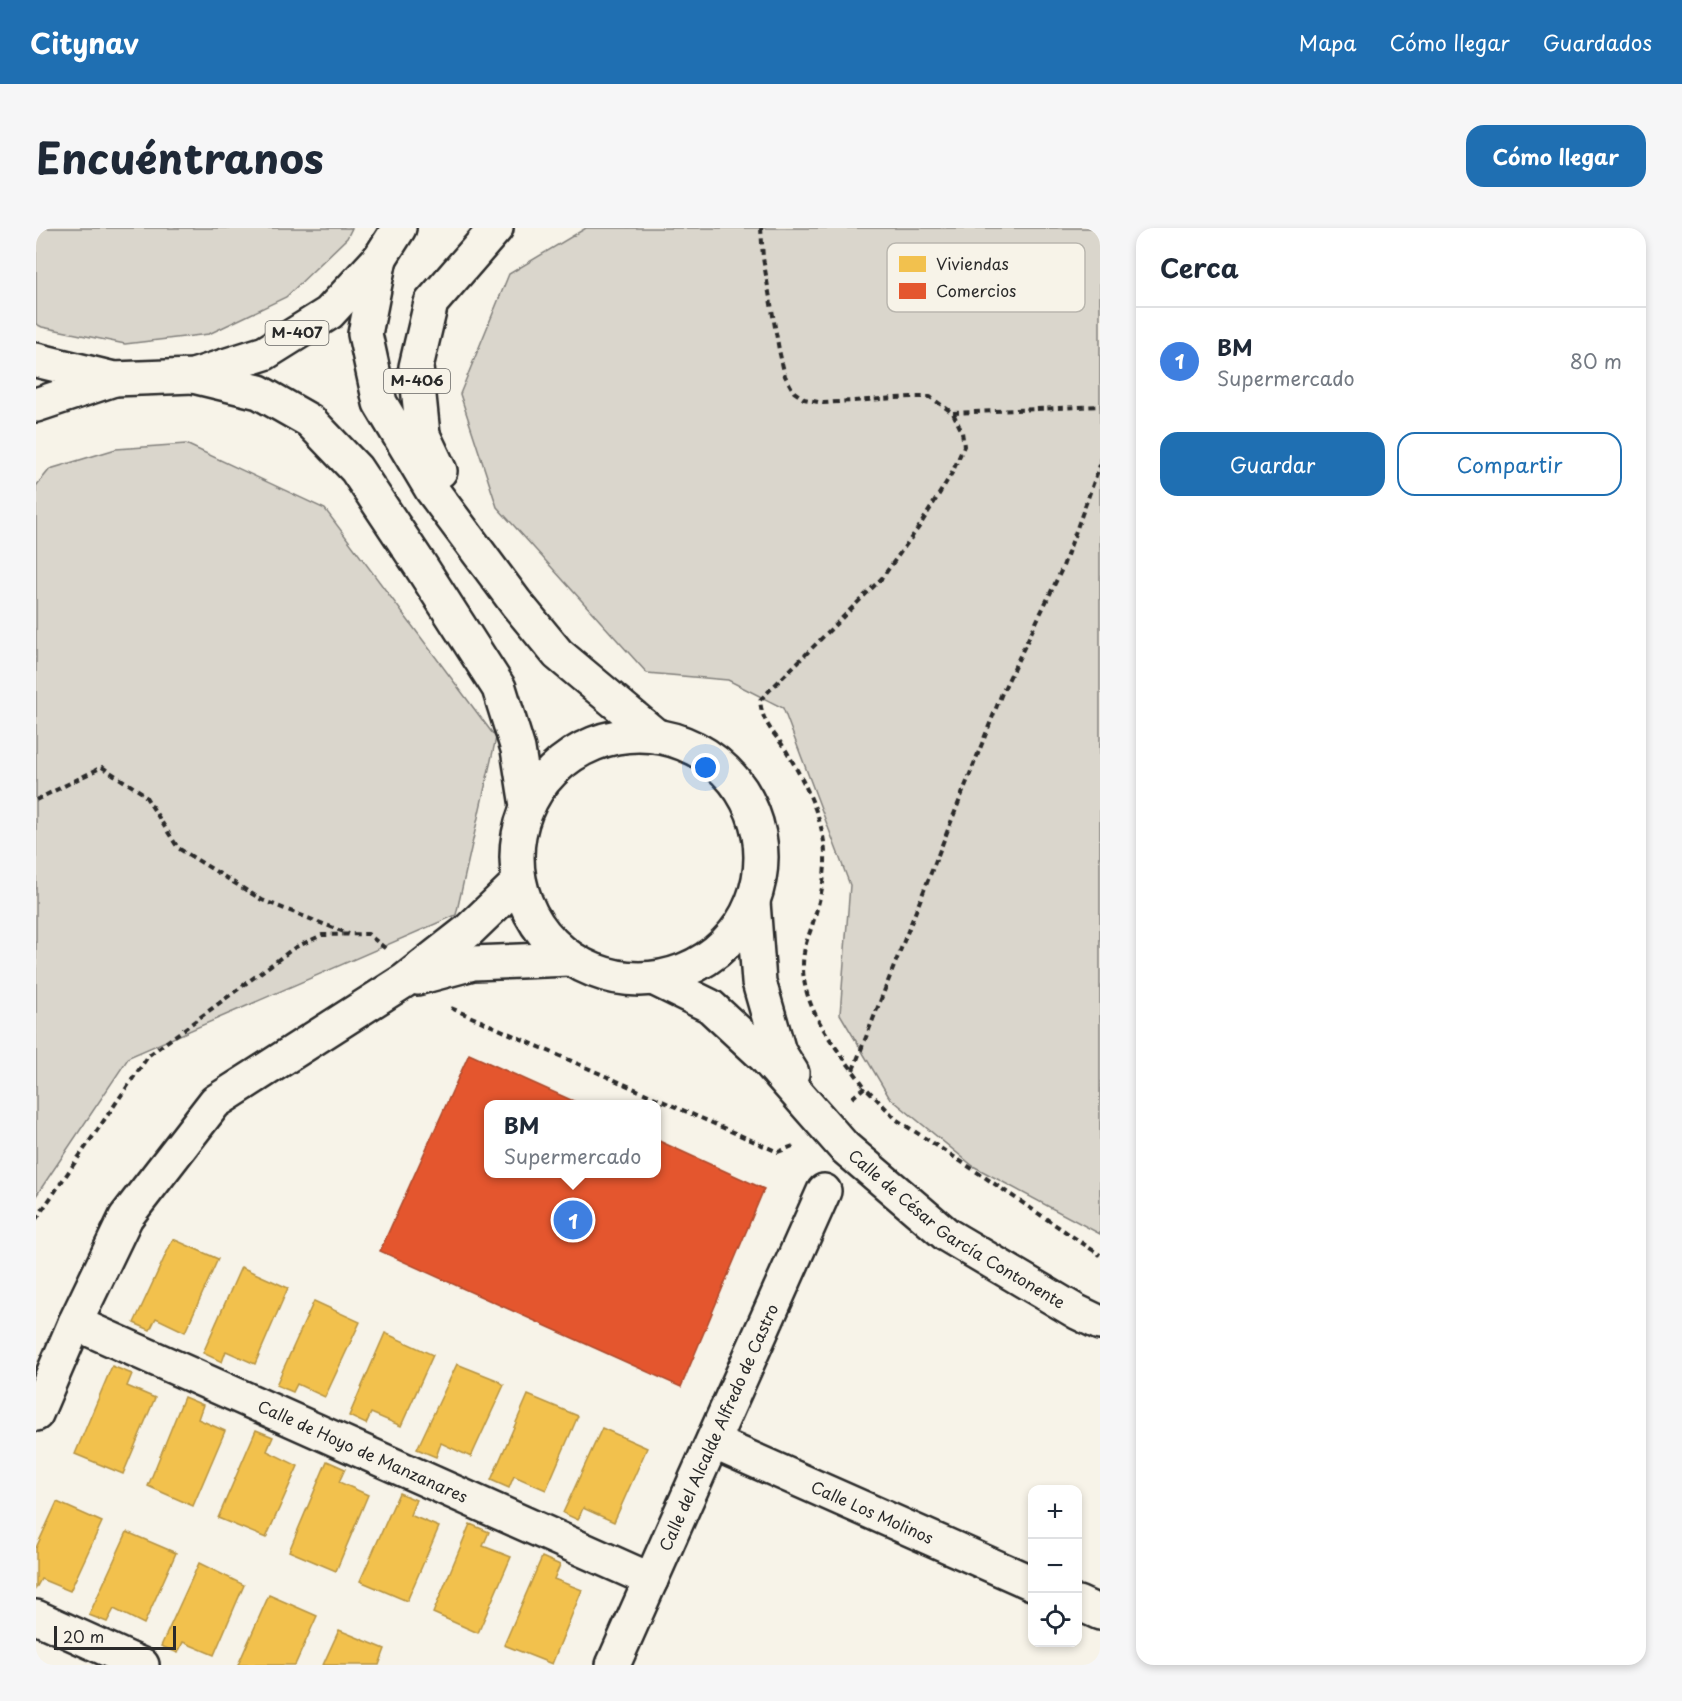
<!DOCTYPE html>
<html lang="es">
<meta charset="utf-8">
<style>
:root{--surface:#fff;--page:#f6f6f7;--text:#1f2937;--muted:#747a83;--line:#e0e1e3;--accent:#1f6fb2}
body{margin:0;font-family:"Playpen Sans",sans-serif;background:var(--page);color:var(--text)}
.controls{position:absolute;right:18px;bottom:18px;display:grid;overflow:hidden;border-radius:12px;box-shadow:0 3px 9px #0003}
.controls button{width:54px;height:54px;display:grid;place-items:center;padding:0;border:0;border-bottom:2px solid var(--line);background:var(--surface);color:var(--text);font:30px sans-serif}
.scale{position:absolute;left:18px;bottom:15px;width:122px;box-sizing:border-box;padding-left:6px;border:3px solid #2b2b2b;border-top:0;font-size:16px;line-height:21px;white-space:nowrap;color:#2b2b2b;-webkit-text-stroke:4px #f7f3e8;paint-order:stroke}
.you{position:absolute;left:670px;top:540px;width:21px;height:21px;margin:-15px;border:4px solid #fff;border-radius:50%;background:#1a73e8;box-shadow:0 0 0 9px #1a73e833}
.badge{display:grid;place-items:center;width:39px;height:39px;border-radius:50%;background:var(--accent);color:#fff;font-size:20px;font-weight:700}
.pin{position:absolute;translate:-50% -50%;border:3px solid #fff;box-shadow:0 2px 6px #0006}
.popup{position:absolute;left:448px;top:872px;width:177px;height:78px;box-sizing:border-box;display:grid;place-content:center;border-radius:12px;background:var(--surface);filter:drop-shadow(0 2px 4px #0005);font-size:20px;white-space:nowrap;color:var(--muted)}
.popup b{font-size:22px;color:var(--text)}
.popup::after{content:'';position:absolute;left:50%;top:100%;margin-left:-12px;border:12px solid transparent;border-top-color:var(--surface)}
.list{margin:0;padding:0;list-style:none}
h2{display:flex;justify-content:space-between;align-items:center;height:78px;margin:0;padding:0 24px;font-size:26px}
h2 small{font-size:20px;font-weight:400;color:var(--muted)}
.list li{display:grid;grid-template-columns:39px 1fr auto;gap:18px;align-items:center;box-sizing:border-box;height:108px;padding:0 24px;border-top:2px solid var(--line)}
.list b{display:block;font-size:22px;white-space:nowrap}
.list p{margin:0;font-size:20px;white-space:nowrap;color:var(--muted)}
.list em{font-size:20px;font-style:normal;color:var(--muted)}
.actions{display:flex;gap:12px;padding:18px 24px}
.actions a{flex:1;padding:14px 0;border:2px solid var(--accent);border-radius:18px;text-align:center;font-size:21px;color:var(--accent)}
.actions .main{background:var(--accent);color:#fff}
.icon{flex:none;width:33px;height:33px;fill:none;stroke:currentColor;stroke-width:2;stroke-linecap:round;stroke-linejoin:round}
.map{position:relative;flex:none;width:1064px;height:1437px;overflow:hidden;border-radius:18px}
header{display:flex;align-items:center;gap:36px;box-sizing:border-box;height:84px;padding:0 30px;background:var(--accent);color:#fff}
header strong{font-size:28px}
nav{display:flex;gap:33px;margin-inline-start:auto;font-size:21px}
.intro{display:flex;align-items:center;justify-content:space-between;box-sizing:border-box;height:144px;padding:0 36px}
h1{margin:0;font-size:42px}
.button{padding:15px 27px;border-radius:18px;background:var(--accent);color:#fff;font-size:21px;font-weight:700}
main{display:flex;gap:36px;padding:0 36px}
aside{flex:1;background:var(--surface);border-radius:18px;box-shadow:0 3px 9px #0003}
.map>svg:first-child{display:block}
.green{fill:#dad6cc;stroke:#82807c;stroke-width:1.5}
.homes{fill:#f2c14e;stroke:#b69444;stroke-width:1.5}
.shops{fill:#e4572e;stroke:#ac4a2d;stroke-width:1.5}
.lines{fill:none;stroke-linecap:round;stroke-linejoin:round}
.minor-casing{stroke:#2b2b2b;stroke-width:38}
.highway-casing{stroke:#2b2b2b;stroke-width:38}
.path{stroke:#2b2b2b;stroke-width:4;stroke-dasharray:6 4.5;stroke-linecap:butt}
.minor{stroke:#f7f3e8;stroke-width:33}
.highway{stroke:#f7f3e8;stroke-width:33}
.labels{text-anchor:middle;stroke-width:6;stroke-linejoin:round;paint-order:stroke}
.shield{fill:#f7f3e8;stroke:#686764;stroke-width:1.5}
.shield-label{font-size:15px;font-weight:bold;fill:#2b2b2b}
.street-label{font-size:16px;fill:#2b2b2b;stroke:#f7f3e8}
.key{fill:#f7f3e8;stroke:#bab7af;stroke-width:1.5}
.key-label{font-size:16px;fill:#2b2b2b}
</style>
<header>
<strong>Citynav</strong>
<nav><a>Mapa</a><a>Cómo llegar</a><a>Guardados</a></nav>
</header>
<div class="intro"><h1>Encuéntranos</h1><a class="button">Cómo llegar</a></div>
<main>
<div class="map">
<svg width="1064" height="1437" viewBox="0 0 1064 1437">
<rect width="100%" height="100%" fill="#f7f3e8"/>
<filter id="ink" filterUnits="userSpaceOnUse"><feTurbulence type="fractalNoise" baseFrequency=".0167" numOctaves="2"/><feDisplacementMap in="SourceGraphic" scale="12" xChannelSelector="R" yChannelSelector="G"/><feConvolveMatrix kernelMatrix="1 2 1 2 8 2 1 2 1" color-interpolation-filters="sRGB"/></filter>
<g filter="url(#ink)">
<g class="green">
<polygon points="0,0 316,0 311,10 250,69 173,106 89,116 6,99 0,96"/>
<polygon points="550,0 1064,0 1064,1006 937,938 853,869 804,786 814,657 747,480 692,452 611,445 461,279 424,166 473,46"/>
<polygon points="150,216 289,281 460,510 420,687 93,829 0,968 0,258 14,241 80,221"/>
</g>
<g class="homes">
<polygon points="137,1011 182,1031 149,1104 120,1090 114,1102 98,1095"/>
<polygon points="205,1039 252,1060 219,1136 190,1123 186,1134 167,1125"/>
<polygon points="278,1073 324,1094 289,1169 261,1156 257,1164 240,1157"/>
<polygon points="349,1105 397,1127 365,1198 335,1185 330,1196 313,1188"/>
<polygon points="421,1136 461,1152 468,1157 435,1229 405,1215 400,1229 381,1221"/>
<polygon points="76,1138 96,1146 91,1158 119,1170 87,1246 39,1226"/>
<polygon points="492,1167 542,1188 510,1262 478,1248 473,1260 455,1252"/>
<polygon points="148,1169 167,1177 162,1191 189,1203 157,1278 112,1258"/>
<polygon points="566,1200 611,1220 578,1294 547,1280 542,1292 527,1285"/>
<polygon points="220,1202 237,1209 231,1223 262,1238 230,1310 182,1290"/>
<polygon points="291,1233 309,1241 303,1254 332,1267 300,1343 253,1323"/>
<polygon points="363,1265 380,1272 374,1287 403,1299 371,1373 324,1353"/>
<polygon points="21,1274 66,1294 34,1363 5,1351 0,1360 0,1320"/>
<polygon points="434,1296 453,1304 447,1318 475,1329 442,1405 397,1385"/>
<polygon points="91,1304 140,1325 108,1396 78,1381 71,1394 53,1387"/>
<polygon points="506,1329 524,1337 518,1351 546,1362 516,1436 468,1417"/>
<polygon points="163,1335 208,1357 178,1427 147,1414 142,1425 125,1418"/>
<polygon points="233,1367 281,1388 259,1437 202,1437"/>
<polygon points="303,1402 349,1421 343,1437 287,1437"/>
</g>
<polygon class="shops" points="433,826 544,876 453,876 453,946 621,946 621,912 728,961 645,1159 344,1023"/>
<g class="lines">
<defs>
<g id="minor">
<circle cx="603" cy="629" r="122"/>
<polyline points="717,674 723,754 743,824 756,845"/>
<polyline points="381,750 437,735 534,731"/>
<path id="s1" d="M619,751L674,778L729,829L808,919L911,1007L1041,1084L1064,1095"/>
<path id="s2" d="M39,1095L615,1352"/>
<polyline points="0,1186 39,1095 90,989 179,874 368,753 432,703 482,655"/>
<path id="s3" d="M677,1214L996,1355"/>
<polyline points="1042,1375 1064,1385"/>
<polyline points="0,1389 106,1437"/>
<path id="s4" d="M577,1437L788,963"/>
</g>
<g id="highway">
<polyline points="344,30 329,106 344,175 396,262 480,375 522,426 620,508"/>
<polyline points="0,132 78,151 157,148 229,125 293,85 344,30 363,0"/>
<polyline points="157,148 223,164 274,193 320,241 384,337 463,460 482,521 491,578"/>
<polyline points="0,177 78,151"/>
<polyline points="404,243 387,207 380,139 395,75 460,0"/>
</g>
</defs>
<use href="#minor" class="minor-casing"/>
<use href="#highway" class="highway-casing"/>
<g class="path">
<path d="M725,0L727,30L743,122L749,148L758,164L768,171L787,175L875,169H894L917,185L926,204L928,218L916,245L883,299L846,350L724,472C726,496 739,505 751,524C766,550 781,578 787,608C793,640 785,668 776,698C773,707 769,716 768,725C760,777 801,820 829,859"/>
<polyline points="917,185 1064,178"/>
<polyline points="0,572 66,539 108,566 142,620 226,672 313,706"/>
<polyline points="415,780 742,924 757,918"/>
<polyline points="817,842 966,465 1026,341 1064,237"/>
<polyline points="816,870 829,859 861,892 932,938 1064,1027"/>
<polyline points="0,991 113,827 258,720 286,707 332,706 350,721"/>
</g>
<use href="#minor" class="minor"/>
<use href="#highway" class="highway"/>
</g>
</g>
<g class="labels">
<g class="shield">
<rect x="229.5" y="93" width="63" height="24" rx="4.5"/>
<rect x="348" y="141" width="66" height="24" rx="4.5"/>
</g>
<g class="shield-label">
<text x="261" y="110">M-407</text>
<text x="381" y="158">M-406</text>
</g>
<g class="street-label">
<text dy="6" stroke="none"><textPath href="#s1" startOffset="396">Calle de César García Contonente</textPath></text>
<text dy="6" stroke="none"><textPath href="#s4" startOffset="260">Calle del Alcalde Alfredo de Castro</textPath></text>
<text dy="6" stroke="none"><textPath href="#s2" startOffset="315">Calle de Hoyo de Manzanares</textPath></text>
<text dy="6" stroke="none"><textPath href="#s3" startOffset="174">Calle Los Molinos</textPath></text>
</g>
</g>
<rect x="851" y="15" width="198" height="69" rx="9" class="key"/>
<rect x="863" y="28" width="27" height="16" fill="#f2c14e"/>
<rect x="863" y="55" width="27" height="16" fill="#e4572e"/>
<g class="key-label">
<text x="900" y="42">Viviendas</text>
<text x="900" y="69">Comercios</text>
</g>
</svg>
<div class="controls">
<button>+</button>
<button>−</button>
<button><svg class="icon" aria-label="locate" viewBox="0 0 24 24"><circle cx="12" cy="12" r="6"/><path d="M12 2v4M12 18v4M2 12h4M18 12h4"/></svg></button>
</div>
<div class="scale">20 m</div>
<div class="you"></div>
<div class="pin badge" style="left:537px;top:992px;background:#3f7fe0">1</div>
<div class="popup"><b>BM</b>Supermercado</div>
</div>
<aside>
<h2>Cerca<small></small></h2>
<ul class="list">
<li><span class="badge" style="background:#3f7fe0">1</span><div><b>BM</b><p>Supermercado</p></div><em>80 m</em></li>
</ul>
<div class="actions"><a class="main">Guardar</a><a>Compartir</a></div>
</aside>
</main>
